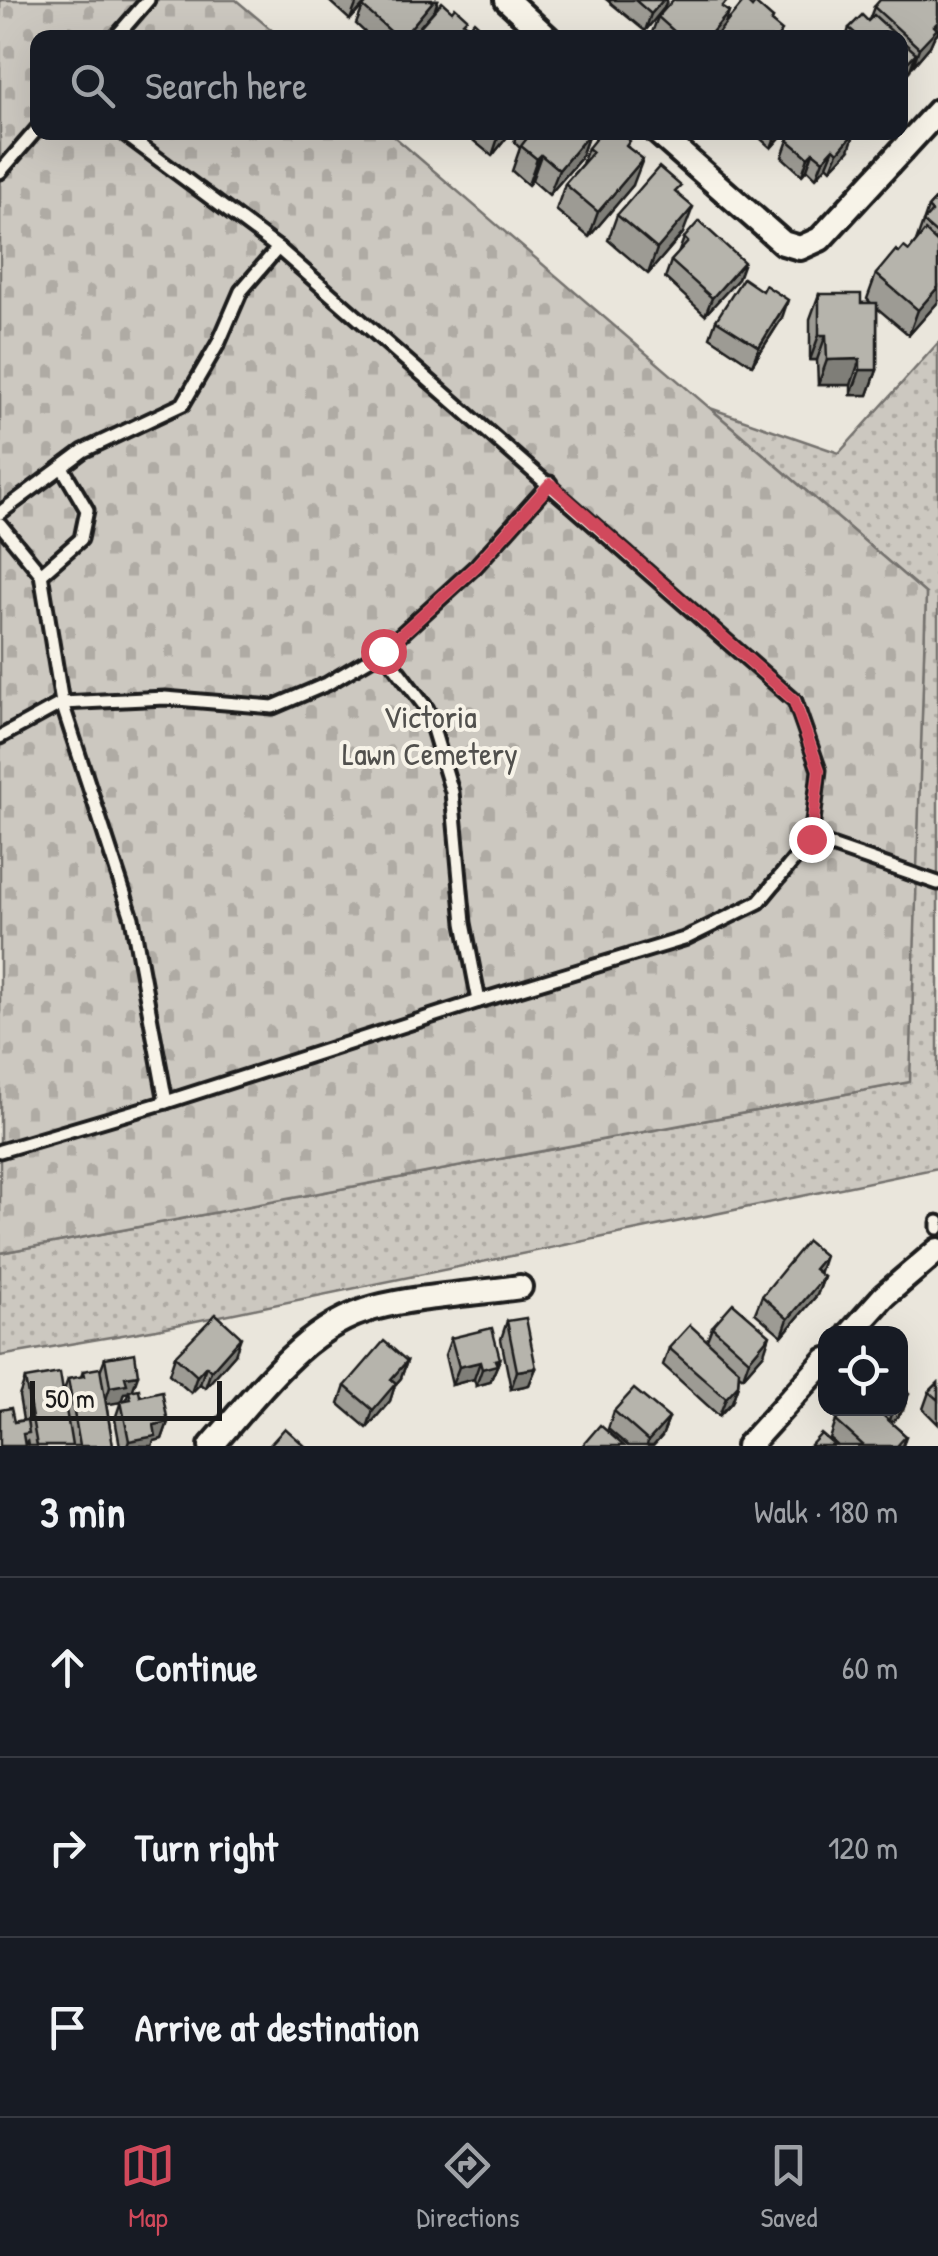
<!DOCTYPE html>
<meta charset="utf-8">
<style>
:root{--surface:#171b24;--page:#242831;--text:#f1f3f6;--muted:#9ea1a6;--line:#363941;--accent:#d1495b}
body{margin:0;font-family:"Patrick Hand",sans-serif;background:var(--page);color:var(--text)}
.controls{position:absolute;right:30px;bottom:30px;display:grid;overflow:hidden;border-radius:20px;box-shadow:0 10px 40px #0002}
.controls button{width:90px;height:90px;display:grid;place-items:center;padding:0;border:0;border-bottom:2px solid var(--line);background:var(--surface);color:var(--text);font:50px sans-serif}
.scale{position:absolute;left:30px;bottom:25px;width:192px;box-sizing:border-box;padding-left:10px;border:5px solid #1c1c1c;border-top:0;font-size:28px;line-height:35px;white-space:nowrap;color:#1c1c1c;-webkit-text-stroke:8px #f7f3e8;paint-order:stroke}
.stop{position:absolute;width:30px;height:30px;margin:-22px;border:8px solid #d1495b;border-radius:50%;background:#fff}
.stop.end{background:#d1495b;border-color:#fff;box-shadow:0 2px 10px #0008}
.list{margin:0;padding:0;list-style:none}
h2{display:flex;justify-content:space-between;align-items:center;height:130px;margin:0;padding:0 40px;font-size:42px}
h2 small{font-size:32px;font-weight:400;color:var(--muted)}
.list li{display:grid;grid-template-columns:65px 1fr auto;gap:30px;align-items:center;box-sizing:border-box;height:180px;padding:0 40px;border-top:2px solid var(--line)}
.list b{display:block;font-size:38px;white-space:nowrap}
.list em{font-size:32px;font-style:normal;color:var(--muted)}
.icon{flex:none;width:55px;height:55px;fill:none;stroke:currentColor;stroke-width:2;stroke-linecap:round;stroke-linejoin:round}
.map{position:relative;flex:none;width:938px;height:1446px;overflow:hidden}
.search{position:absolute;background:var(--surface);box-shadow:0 10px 40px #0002;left:30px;right:30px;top:30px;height:110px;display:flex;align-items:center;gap:25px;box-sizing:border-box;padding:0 35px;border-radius:20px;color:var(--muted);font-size:38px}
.sheet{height:670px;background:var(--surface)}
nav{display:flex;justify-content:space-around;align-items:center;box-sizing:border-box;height:140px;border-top:2px solid var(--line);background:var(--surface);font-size:28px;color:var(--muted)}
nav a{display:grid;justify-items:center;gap:5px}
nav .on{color:var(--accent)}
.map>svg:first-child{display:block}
.grass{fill:url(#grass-dots);stroke:#74726e;stroke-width:2.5}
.cemetery{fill:url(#cemetery-stones);stroke:#74726e;stroke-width:2.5}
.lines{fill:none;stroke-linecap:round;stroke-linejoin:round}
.service-casing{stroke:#1c1c1c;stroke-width:19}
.minor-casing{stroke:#1c1c1c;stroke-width:30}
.service{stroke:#f7f3e8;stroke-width:11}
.minor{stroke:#f7f3e8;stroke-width:22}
.wall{fill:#9d9b94;stroke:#1c1c1c;stroke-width:2.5}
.shaded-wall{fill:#7f7e78;stroke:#1c1c1c;stroke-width:2.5}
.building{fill:#b6b4ac;stroke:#1c1c1c;stroke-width:2.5}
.route{stroke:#d1495b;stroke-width:12}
.labels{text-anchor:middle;stroke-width:8;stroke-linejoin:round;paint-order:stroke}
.park-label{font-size:32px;fill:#51504d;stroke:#f7f3e8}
</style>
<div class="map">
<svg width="938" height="1446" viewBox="0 0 938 1446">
<defs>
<pattern id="grass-dots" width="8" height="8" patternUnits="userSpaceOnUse" patternTransform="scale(2.5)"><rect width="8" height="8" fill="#ccc8c0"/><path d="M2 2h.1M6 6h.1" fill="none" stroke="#afaba4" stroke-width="1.8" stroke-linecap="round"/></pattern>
<pattern id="cemetery-stones" width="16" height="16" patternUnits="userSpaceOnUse" patternTransform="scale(2.5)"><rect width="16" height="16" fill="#ccc8c0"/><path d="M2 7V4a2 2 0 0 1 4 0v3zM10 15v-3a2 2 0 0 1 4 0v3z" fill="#afaba4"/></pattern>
</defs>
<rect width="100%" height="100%" fill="#eae6dc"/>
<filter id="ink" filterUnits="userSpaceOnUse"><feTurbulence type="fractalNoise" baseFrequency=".01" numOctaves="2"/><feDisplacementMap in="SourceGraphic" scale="20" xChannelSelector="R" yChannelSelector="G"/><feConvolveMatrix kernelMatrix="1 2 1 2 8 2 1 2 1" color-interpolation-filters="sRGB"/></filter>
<g filter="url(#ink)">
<polygon class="grass" points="938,343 938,1168 157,1329 0,1356 0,1253 909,1082 926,594 710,408 839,453"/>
<polygon class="cemetery" points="0,0 236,0 280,37 38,38 38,132 390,133 926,594 910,1082 0,1253"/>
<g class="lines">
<defs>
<g id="service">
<polyline points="115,38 148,0"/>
<polyline points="0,172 38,128"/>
<polyline points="0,513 83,451 183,404 219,342 241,291 278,248"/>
<polyline points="0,524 41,574 62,703 132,918 166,1102"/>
<polyline points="41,574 81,539 87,510 62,467"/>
<polyline points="383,651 427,709 452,792 464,923 479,1001"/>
<polyline points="0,737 62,703 165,698 273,707 327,684 383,651 476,566 550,483"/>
<polyline points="811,839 938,883"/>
<polyline points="0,1151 166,1102 479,1001 684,939 759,902 811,839 819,770 795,701 278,248 122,132"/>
<polyline points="938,1222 938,1228"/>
</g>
<g id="minor">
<polyline points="507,0 548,38"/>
<polyline points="657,132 783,243 800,248 820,239 938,111"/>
<polyline points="850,1334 884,1296 938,1250"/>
<path d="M211,1446C257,1395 303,1326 374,1308C419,1296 473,1294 520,1287"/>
<polyline points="748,1446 826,1360"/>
</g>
</defs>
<use href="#service" class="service-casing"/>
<use href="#minor" class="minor-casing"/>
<use href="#service" class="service"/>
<use href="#minor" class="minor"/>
</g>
<g class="wall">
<polygon points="328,0 368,0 350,20"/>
<polygon points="369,0 438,0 435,9 410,38 371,38 356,24 363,7"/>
<polygon points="607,0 667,0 664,8 645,31"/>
<polygon points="938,0 938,32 934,37 930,46 913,66 912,64 910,70 900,81 900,38 846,38 849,28 869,20 874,7"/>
<polygon points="752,7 773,19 772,22 780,38 655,38 651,35 658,17 725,9 729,12 724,25"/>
<polygon points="465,23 469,27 492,38 415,38 418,29"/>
<polygon points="463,132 511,132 492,156"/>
<polygon points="518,132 588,132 589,134 580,159 549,195 532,180 528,185 512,171 520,148 514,142"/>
<polygon points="753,132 785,132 771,148"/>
<polygon points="788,140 849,150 831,169 827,165 816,178 807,169 802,175 782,157"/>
<polygon points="628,147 633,185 589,237 556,210 565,184 582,164 588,148"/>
<polygon points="678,194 683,233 648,274 608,240 617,215"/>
<polygon points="938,197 938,302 909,335 877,308 877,370 868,395 851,395 851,385 818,385 817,360 810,360 810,319 819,294 861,303 871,303 867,299 876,274 899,253 909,251 916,242 928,208"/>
<polygon points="684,238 738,279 705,315 665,278 671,261 678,254"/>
<polygon points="762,291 782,318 752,365 710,337 716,320"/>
<polygon points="819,1273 824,1277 817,1295 782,1336 755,1313 762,1296"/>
<polygon points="507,1321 536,1368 529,1385 511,1389 501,1339"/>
<polygon points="712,1327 764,1353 743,1377 739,1374 738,1385 732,1402 719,1416 663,1365 669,1348 707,1340"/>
<polygon points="451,1338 500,1359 490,1382 476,1386 474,1379 452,1385 445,1355"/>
<polygon points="235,1354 205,1388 200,1384 191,1393 169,1374 175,1356"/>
<polygon points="105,1358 133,1390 168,1422 162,1439 154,1441 152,1446 120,1446 115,1419 121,1401 126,1400 128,1393 124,1393 121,1402 106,1404 113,1446 28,1446 27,1440 25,1446 14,1422 23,1420 19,1396 25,1379 63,1393 68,1379 81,1377 83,1371 100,1371"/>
<polygon points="407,1361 401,1378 395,1385 390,1401 367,1428 339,1404 345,1386"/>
<polygon points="938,1383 938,1424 923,1409 929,1392"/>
<polygon points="909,1393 903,1410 891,1423 906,1436 903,1446 838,1446 830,1439 836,1421 848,1408 900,1408"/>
<polygon points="614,1411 669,1418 662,1436 653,1446 628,1446 608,1429"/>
</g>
<g class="shaded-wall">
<polygon points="359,0 368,0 350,20 357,2"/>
<polygon points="434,0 438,0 435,9 410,38 402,38"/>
<polygon points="663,0 667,0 664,8 645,31 651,14"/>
<polygon points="729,12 723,30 716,38 707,38"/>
<polygon points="938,22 938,32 934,37 930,46 913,66 919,48"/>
<polygon points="916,53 910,70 900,81 900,70"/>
<polygon points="500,132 511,132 492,156"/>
<polygon points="777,132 785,132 771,148"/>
<polygon points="855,132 849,150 831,169 838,152"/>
<polygon points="589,134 580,159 549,195 559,170"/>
<polygon points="834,148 827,165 816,178 823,160"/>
<polygon points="813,152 807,169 802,175 808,157"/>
<polygon points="541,155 532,180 528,185 537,159"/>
<polygon points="643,159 633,185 589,237 598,212"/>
<polygon points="693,207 683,233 648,274 657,249"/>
<polygon points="744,262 738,279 705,315 712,298"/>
<polygon points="938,287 938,302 909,335 918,310"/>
<polygon points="788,300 782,318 752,365 759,347"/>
<polygon points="819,335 826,335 817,360 810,360"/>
<polygon points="860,359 851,385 818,385 827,360"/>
<polygon points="860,370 877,370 868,395 851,395"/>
<polygon points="825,1256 819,1274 814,1269"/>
<polygon points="824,1277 817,1295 782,1336 788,1319"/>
<polygon points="770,1335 764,1353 743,1377 749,1360"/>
<polygon points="241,1337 235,1354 205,1388 211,1371"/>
<polygon points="500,1359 490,1382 476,1386 482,1369"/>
<polygon points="407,1361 401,1378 395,1385 390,1401 367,1428 373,1410 391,1379"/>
<polygon points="480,1362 474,1379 452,1385 459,1367"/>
<polygon points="206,1366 200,1384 191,1393 197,1376"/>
<polygon points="536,1368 529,1385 511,1389 517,1371"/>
<polygon points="138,1375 132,1392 124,1393 121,1402 104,1405 110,1387 125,1377"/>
<polygon points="738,1385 732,1402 719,1416 726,1398"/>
<polygon points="909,1393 903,1410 886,1429 892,1411 895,1408 900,1408 900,1402"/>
<polygon points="669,1418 662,1436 653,1446 647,1446 648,1441"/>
<polygon points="168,1422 162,1439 154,1441 152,1446 127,1446 129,1441 154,1425"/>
</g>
<g class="building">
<polygon points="369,0 434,0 402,38 398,38 363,7"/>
<polygon points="635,0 663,0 651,14"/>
<polygon points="673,0 728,0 722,7 729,12 707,38 672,38 676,33 658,17"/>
<polygon points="745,0 752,7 755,3 773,19 771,22 782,31 777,38 714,38"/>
<polygon points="880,0 938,0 938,22 934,26 937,29 919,48 874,7"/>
<polygon points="442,2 452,11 455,7 467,18 463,22 469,27 474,21 492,38 428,38 418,29"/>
<polygon points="862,15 868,21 874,15 899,38 853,38 856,34 849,28"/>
<polygon points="900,39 916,53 900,70"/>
<polygon points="532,132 588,132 589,134 559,170 541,155 537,159 521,146"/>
<polygon points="601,132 620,132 630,141 626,146 643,159 598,212 565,184 593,152 588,148"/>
<polygon points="795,132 855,132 838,152 834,148 823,160 813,152 808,157 788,140"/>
<polygon points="659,167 681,186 675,192 693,207 657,249 617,215"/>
<polygon points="938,197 938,235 923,222 932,212 928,208"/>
<polygon points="699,221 744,262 712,298 671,261 688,242 684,238"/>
<polygon points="925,231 938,243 938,287 918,310 876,274 896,250 899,253 904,247 909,251"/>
<polygon points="743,278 762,291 765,285 788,300 759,347 716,320"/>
<polygon points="819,294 861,294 861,303 877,303 877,370 860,370 860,359 827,360 826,335 819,335"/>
<polygon points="807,1241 825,1256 814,1269 824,1277 788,1319 762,1296"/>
<polygon points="733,1303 770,1335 749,1360 712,1327"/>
<polygon points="216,1314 241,1337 211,1371 206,1366 197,1376 175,1356"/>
<polygon points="526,1318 536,1368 517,1371 507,1321"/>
<polygon points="690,1325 739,1370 738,1385 726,1398 669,1348"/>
<polygon points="492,1328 500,1359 495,1360 497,1365 482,1369 480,1362 459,1367 451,1338"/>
<polygon points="384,1341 407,1361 391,1379 396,1383 373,1410 345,1386"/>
<polygon points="135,1353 138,1375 125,1377 127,1384 110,1387 105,1358"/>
<polygon points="100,1368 113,1446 80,1446 68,1379 84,1376 83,1371"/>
<polygon points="60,1373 72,1446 37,1446 25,1379"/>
<polygon points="938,1383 938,1400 929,1392"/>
<polygon points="900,1384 909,1393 900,1402"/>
<polygon points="139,1389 140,1396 162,1391 168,1422 154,1425 156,1436 129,1441 121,1401 131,1399 129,1391"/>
<polygon points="634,1389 669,1418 648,1441 614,1411"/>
<polygon points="11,1408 14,1422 27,1420 29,1433 23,1434 25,1446 0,1446 0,1410"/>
<polygon points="848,1408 875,1408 906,1436 897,1446 864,1446 836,1421"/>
<polygon points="600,1425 624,1446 582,1446"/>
<polygon points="285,1428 305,1446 269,1446"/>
<polygon points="821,1434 835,1446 810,1446"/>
</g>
</g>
<g class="lines" filter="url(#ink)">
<polyline class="route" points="383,651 476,566 550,484 794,700 819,770 811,839"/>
</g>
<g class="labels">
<g class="park-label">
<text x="430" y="728">Victoria<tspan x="430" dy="37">Lawn Cemetery</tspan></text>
</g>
</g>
</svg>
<div class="controls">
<button><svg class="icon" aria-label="locate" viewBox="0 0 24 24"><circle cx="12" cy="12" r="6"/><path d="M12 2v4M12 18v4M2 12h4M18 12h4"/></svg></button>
</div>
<div class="scale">50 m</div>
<div class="stop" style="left:383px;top:651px"></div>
<div class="stop end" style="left:811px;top:839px"></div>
<div class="search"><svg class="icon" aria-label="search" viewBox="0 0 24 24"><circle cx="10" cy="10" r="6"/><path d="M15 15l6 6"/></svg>Search here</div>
</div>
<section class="sheet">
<h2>3 min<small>Walk · 180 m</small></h2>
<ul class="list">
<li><svg class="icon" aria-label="ahead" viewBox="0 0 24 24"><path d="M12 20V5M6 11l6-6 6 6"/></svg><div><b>Continue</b></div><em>60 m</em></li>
<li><svg class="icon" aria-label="right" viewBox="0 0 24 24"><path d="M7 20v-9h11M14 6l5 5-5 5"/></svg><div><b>Turn right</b></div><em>120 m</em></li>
<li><svg class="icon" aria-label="arrive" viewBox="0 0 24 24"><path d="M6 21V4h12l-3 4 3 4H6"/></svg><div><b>Arrive at destination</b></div></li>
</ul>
</section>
<nav>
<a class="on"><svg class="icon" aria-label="map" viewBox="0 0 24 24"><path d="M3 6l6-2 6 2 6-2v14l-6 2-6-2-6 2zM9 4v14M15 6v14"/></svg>Map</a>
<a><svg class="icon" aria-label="directions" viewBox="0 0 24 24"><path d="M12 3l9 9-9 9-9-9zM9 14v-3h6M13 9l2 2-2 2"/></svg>Directions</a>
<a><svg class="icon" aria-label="saved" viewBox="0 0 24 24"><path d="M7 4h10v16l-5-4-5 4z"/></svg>Saved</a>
</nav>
